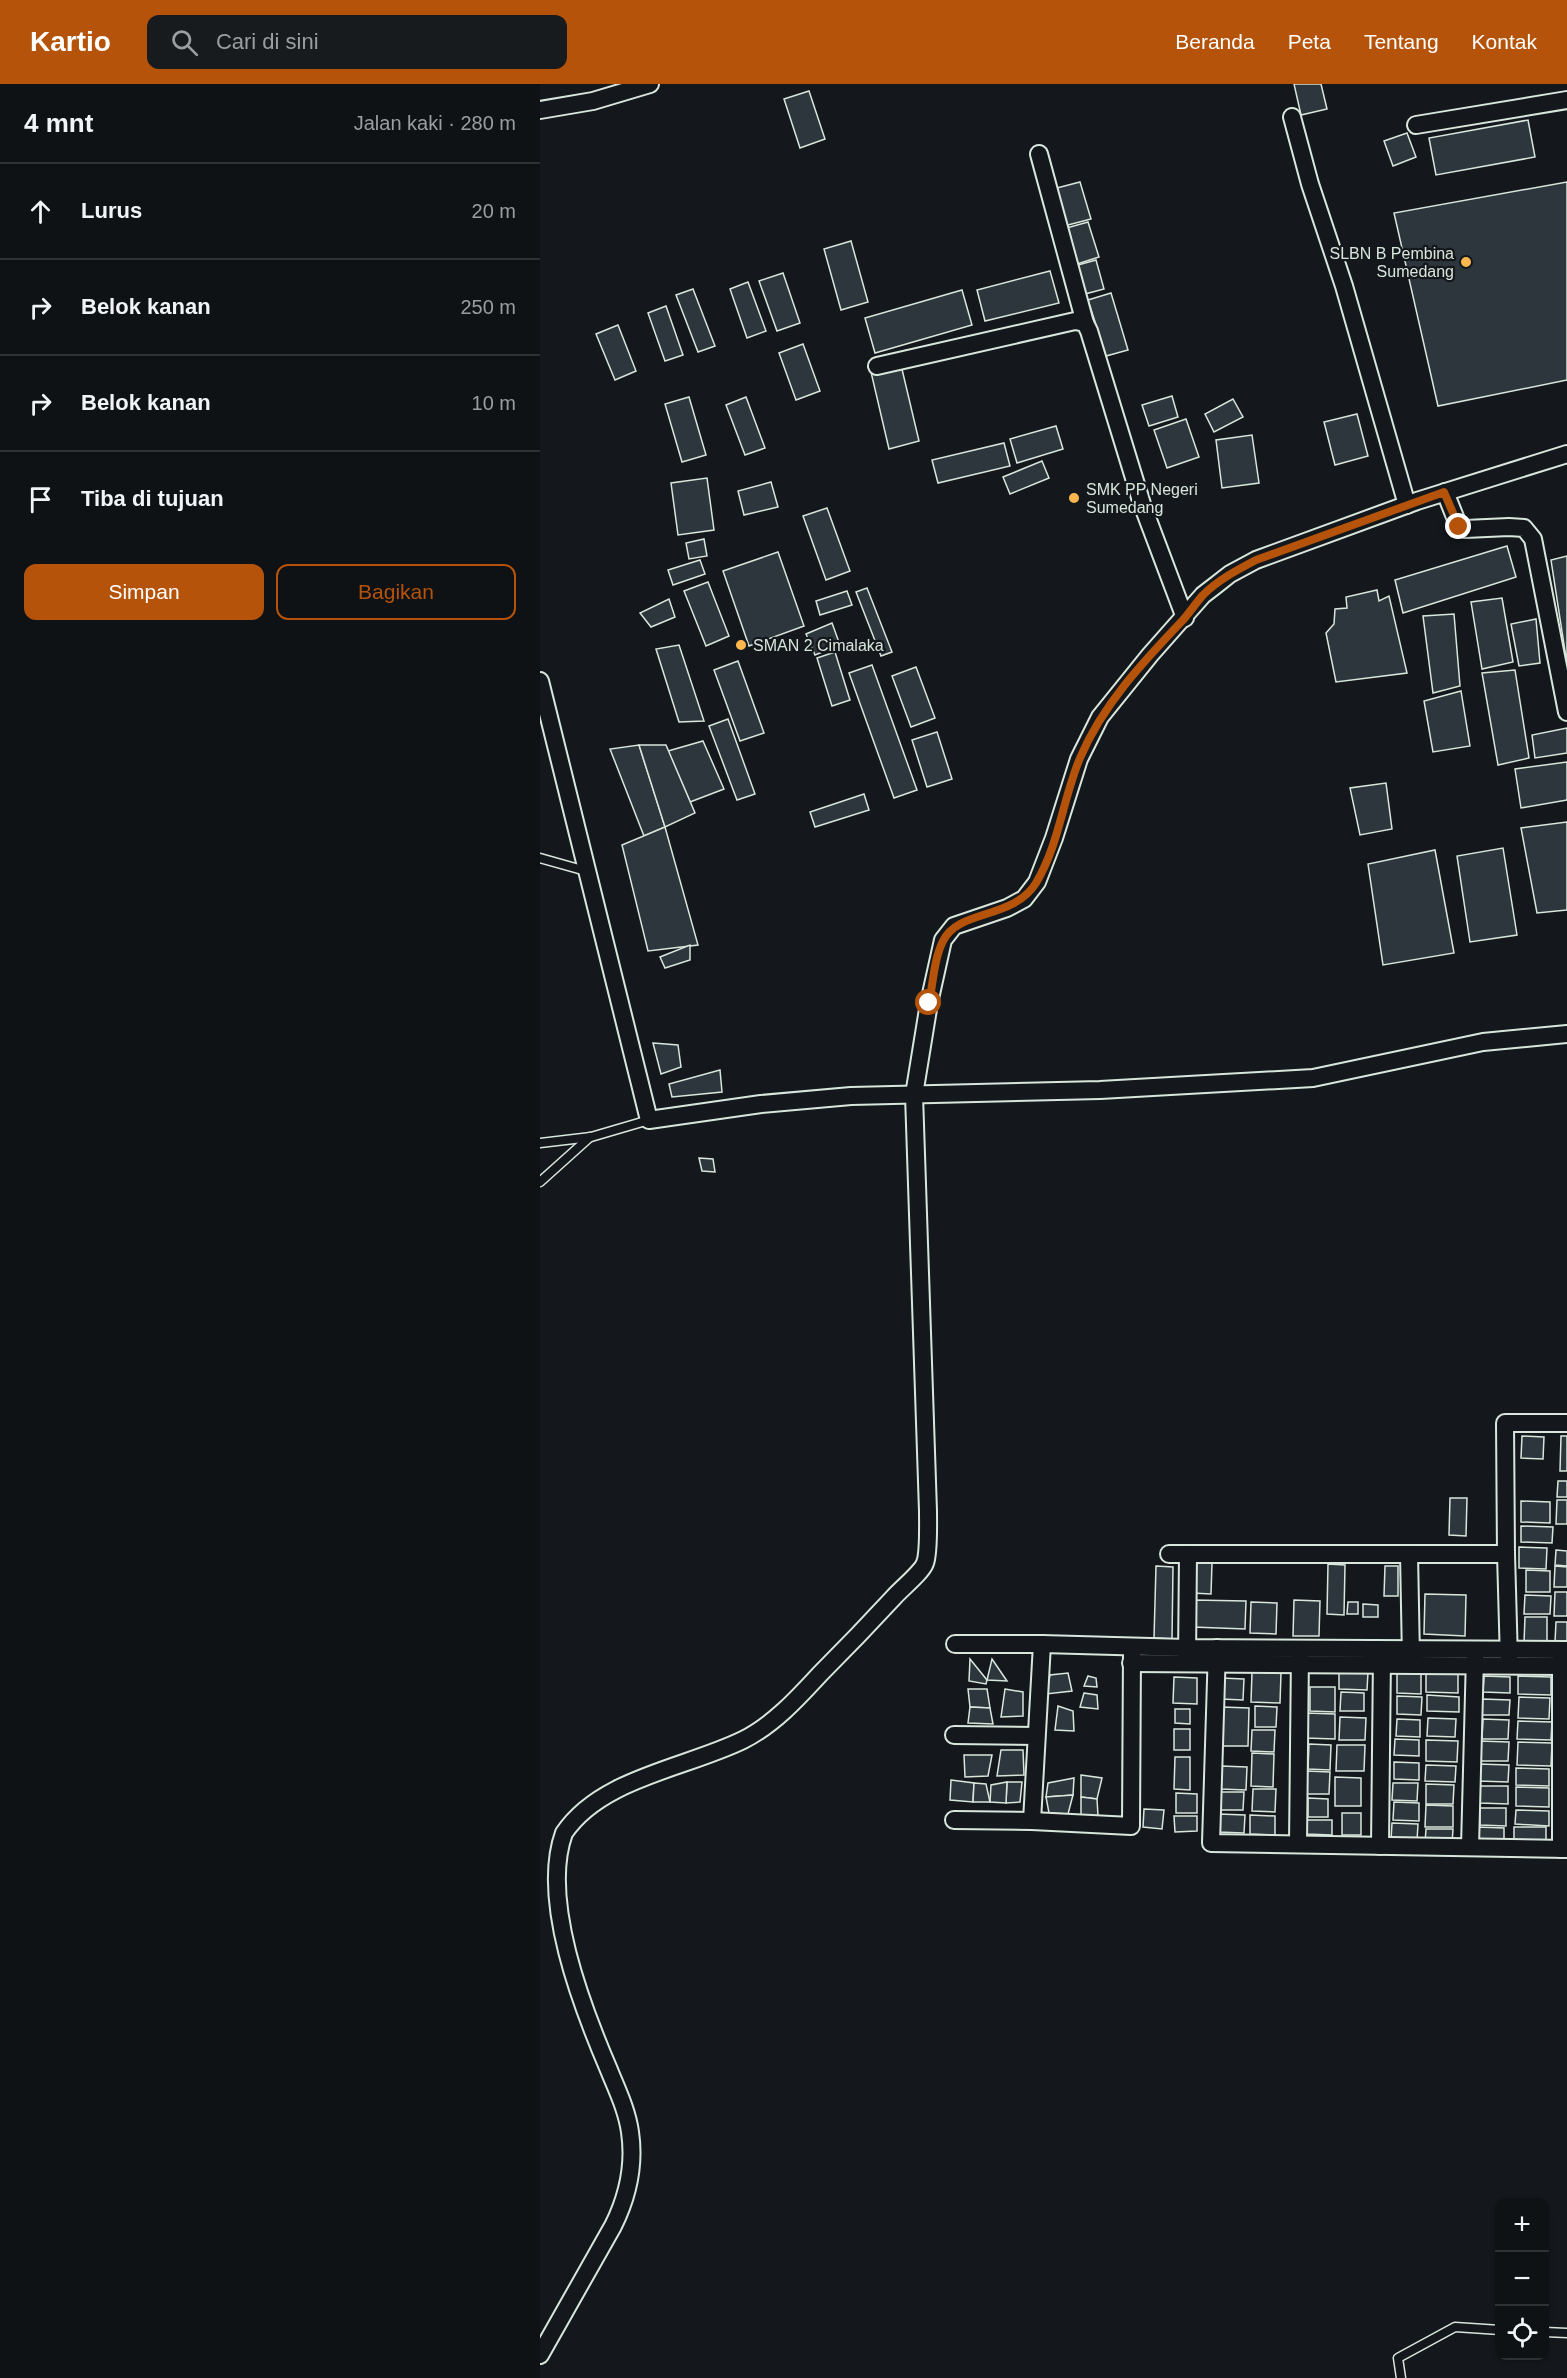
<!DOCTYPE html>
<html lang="id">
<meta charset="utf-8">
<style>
:root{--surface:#0f1215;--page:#181b1e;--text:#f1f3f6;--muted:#9b9ea0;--line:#2f3234;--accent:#b45309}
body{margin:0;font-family:Arial,sans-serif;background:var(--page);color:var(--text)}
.controls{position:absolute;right:18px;bottom:18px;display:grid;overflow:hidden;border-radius:12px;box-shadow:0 2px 4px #0004}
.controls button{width:54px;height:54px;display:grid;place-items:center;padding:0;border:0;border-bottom:2px solid var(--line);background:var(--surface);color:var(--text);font:30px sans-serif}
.stop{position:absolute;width:18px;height:18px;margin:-14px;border:4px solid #b45309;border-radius:50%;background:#fff}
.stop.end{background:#b45309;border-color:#fff;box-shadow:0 2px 6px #0008}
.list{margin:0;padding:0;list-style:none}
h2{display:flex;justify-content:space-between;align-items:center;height:78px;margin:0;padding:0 24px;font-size:26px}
h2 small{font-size:20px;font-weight:400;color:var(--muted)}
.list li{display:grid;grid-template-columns:39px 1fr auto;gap:18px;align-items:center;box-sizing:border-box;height:96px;padding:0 24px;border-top:2px solid var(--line)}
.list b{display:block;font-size:22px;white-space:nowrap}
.list em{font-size:20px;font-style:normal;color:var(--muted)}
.actions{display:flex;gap:12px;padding:18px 24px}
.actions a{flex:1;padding:14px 0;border:2px solid var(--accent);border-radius:12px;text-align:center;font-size:21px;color:var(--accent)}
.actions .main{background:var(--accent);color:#fff}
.icon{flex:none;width:33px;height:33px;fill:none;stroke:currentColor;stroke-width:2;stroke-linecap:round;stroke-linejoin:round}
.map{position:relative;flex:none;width:1027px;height:2294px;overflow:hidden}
header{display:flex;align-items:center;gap:36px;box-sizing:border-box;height:84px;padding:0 30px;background:var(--accent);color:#fff}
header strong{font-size:28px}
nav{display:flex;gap:33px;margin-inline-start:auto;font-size:21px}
.search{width:420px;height:54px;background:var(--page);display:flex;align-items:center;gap:15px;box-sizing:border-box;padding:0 21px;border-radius:12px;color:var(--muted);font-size:22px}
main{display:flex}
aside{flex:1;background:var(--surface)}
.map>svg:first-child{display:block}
.building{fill:#2c363c;stroke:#d8e6dc;stroke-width:1.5}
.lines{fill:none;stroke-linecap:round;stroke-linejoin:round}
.service-casing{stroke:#d8e6dc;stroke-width:11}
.minor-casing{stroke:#d8e6dc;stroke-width:20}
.service{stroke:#14181c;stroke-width:8}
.minor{stroke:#14181c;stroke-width:16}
.route{stroke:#b45309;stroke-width:8}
.poi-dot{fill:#ffb74d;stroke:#14181c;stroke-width:2}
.labels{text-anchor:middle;stroke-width:4.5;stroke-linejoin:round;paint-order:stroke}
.poi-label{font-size:16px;fill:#d8e6dc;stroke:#14181c;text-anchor:start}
</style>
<header>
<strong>Kartio</strong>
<div class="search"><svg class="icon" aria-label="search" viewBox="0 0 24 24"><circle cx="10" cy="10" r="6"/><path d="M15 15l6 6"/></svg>Cari di sini</div>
<nav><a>Beranda</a><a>Peta</a><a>Tentang</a><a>Kontak</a></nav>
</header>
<main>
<aside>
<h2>4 mnt<small>Jalan kaki · 280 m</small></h2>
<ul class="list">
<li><svg class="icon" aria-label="ahead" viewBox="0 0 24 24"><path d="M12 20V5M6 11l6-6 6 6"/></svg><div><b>Lurus</b></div><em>20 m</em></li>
<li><svg class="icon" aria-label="right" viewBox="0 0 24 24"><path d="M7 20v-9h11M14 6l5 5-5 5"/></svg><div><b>Belok kanan</b></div><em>250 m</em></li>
<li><svg class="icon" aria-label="right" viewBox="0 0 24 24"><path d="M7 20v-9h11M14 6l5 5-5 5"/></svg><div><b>Belok kanan</b></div><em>10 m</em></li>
<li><svg class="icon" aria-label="arrive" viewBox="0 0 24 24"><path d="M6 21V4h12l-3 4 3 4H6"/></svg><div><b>Tiba di tujuan</b></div></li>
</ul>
<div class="actions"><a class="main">Simpan</a><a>Bagikan</a></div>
</aside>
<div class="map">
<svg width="1027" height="2294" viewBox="0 0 1027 2294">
<rect width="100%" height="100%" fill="#14181c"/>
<g class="building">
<polygon points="754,0 781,0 787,25 761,31"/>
<polygon points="269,7 285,55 260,64 244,15"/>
<polygon points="988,36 995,73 896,91 889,54"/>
<polygon points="867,49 876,73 853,82 844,57"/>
<polygon points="540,98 551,135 524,142 513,105"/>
<polygon points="1027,98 1027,296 898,322 854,129"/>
<polygon points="548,138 559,173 534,181 523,145"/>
<polygon points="311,157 328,218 301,226 284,165"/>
<polygon points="556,176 564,205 545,210 538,181"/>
<polygon points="510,187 519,219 445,237 437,206"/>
<polygon points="243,189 260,239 237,247 219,197"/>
<polygon points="208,198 226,247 207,254 190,205"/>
<polygon points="153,205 175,262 158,268 136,211"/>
<polygon points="422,206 432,241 335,269 325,234"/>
<polygon points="571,209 588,266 566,272 548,216"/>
<polygon points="126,222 143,271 125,277 108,229"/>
<polygon points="78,241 96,287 75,296 56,250"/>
<polygon points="263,260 280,307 256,316 239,269"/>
<polygon points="361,281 379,357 349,365 331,288"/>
<polygon points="632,312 638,333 609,342 602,321"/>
<polygon points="149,313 166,371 142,378 125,320"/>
<polygon points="206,313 225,364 205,371 186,321"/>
<polygon points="693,315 703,333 674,348 665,330"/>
<polygon points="817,330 828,372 795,381 784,338"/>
<polygon points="646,335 659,373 627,384 614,346"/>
<polygon points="516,342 523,365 477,379 470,355"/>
<polygon points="712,351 719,399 682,404 676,356"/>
<polygon points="464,359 470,382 398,399 392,376"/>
<polygon points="502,377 509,394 470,410 463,393"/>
<polygon points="167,394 174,446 138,451 131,399"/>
<polygon points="231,398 238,423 204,431 198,407"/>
<polygon points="287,424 310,487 286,496 263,432"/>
<polygon points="164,455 167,472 149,475 146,459"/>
<polygon points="967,462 976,493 863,529 855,496"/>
<polygon points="238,468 264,542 209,562 183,487"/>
<polygon points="1027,472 1027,580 1011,476"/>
<polygon points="160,476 165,490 133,501 128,486"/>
<polygon points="168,498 189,552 166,562 144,507"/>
<polygon points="327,504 352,568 341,572 316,508"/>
<polygon points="837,506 839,517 849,512 867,589 796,598 786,549 794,540 795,525 807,524 806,513"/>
<polygon points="307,507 312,521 280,531 276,517"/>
<polygon points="962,514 973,578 942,585 931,518"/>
<polygon points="129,515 135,533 111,543 100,529"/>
<polygon points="914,530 920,602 893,609 883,532"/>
<polygon points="996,535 1000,579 979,582 971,540"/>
<polygon points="292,539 300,561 275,571 266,550"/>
<polygon points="139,561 164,637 139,638 116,565"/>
<polygon points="295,568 310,616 292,622 277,574"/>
<polygon points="198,577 224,649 200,657 174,586"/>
<polygon points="332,581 377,706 354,714 309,589"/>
<polygon points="376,583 395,634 371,643 352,592"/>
<polygon points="975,586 989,674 958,681 942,589"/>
<polygon points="921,607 930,662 893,668 884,617"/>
<polygon points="188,635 215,710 197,716 169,642"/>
<polygon points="1027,644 1027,669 995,674 992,651"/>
<polygon points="397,648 412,695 387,703 372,656"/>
<polygon points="163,657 184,705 150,718 128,667"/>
<polygon points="99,661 125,743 104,752 70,665"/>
<polygon points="99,661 126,661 155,729 125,743"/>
<polygon points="1027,678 1027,716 981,724 975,685"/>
<polygon points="846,699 852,745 820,751 810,704"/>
<polygon points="324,710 329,726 275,743 270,728"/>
<polygon points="1027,738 1027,826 997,829 981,744"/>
<polygon points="125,743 158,861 108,867 82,761"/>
<polygon points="963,764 977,851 930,858 917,772"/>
<polygon points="895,766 914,869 843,881 828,780"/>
<polygon points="150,861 150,876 125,884 120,873"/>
<polygon points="113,959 138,961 141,983 121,990"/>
<polygon points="180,986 182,1008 132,1013 129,1000"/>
<polygon points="159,1074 173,1075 175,1088 162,1087"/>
<polygon points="982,1352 1004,1353 1003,1375 981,1374"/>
<polygon points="1021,1352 1027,1352 1027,1387 1020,1387"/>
<polygon points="1018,1397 1027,1397 1027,1413 1017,1413"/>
<polygon points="910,1414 927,1414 926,1452 909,1451"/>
<polygon points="1017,1416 1027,1416 1027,1440 1016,1440"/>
<polygon points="981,1417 1010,1418 1010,1439 981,1438"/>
<polygon points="981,1442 1013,1443 1012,1459 981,1458"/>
<polygon points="979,1463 1007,1464 1006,1485 979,1484"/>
<polygon points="1016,1466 1027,1467 1027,1482 1015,1481"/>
<polygon points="653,1479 672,1479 671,1510 652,1509"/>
<polygon points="788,1480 805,1481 804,1531 787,1530"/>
<polygon points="616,1482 633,1483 632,1555 614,1554"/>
<polygon points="845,1482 858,1482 858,1512 844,1512"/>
<polygon points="1015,1482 1027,1483 1027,1503 1014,1503"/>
<polygon points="986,1486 1010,1487 1010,1508 986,1508"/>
<polygon points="1015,1508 1027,1508 1027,1532 1014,1532"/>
<polygon points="885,1510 926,1511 925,1552 884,1550"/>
<polygon points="985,1511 1011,1512 1010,1530 984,1530"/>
<polygon points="652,1516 706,1517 705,1545 652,1543"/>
<polygon points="754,1516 780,1517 779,1552 753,1552"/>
<polygon points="711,1518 737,1519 736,1550 710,1549"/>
<polygon points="808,1518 818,1518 818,1530 807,1530"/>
<polygon points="823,1520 838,1521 838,1533 823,1533"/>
<polygon points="985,1533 1007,1533 1007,1560 984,1559"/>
<polygon points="1016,1538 1027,1538 1027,1559 1015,1558"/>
<polygon points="430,1575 447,1596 446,1600 429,1597"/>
<polygon points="452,1575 467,1597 447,1596"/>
<polygon points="799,1587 828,1588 827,1606 799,1605"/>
<polygon points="857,1587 881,1588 881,1610 857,1609"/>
<polygon points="712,1588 741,1589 740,1619 711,1618"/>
<polygon points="528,1589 532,1607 506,1610 510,1591"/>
<polygon points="886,1589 918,1590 918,1609 886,1608"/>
<polygon points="548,1592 556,1594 557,1603 544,1602"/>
<polygon points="944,1592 970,1593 970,1609 943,1608"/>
<polygon points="978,1592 1011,1593 1011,1611 978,1610"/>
<polygon points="634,1593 657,1594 657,1620 633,1619"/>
<polygon points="681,1594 704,1595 703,1616 681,1615"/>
<polygon points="770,1603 795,1603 795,1628 770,1627"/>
<polygon points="428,1605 447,1605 450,1624 430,1623"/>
<polygon points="465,1605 483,1608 483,1632 461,1633"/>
<polygon points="801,1608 824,1609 824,1627 800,1627"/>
<polygon points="544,1609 557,1611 558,1625 540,1623"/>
<polygon points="887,1611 919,1613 919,1628 887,1627"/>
<polygon points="857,1612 882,1613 881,1631 857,1630"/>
<polygon points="979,1613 1010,1614 1009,1635 978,1634"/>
<polygon points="942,1615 970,1616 969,1631 941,1631"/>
<polygon points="518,1622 533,1627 534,1647 515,1646"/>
<polygon points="715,1622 737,1623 736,1643 715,1643"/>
<polygon points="430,1623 450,1624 453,1640 428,1639"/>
<polygon points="682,1623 709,1624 708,1662 681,1662"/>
<polygon points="635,1625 650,1625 650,1640 635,1639"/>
<polygon points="766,1629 795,1630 795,1655 765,1654"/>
<polygon points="800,1633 826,1634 825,1656 799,1656"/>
<polygon points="888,1634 916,1635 915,1653 887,1652"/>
<polygon points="857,1635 880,1636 880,1653 856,1652"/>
<polygon points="943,1635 969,1636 968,1655 942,1655"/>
<polygon points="978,1637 1012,1638 1011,1656 977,1655"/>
<rect x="634" y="1645" width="16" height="21"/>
<polygon points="712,1646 735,1646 734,1668 711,1667"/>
<polygon points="855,1655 879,1656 879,1672 854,1671"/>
<polygon points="886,1656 918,1657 917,1678 886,1677"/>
<polygon points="939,1657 969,1658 968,1677 939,1677"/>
<polygon points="978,1658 1012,1659 1011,1682 977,1681"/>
<polygon points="769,1660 791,1661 790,1686 768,1685"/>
<polygon points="797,1661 825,1661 824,1687 796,1687"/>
<polygon points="461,1666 483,1666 484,1691 457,1692"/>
<polygon points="712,1669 734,1670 733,1703 711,1702"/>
<polygon points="424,1671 452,1671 448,1692 425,1693"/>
<polygon points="635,1673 650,1673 650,1706 634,1705"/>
<polygon points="854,1678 879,1679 879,1696 854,1695"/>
<polygon points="938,1680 969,1681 968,1698 938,1697"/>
<polygon points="886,1681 916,1682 915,1698 885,1697"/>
<polygon points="681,1682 707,1683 706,1706 680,1705"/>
<polygon points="976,1684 1009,1685 1009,1702 976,1701"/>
<polygon points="766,1687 790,1688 789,1710 766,1710"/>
<polygon points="541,1691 562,1694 557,1715 541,1713"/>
<polygon points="795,1693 821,1694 821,1722 795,1722"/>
<polygon points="534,1694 533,1711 506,1713 508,1699"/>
<polygon points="411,1696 434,1699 433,1718 410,1716"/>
<polygon points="467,1698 482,1698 480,1718 466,1719"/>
<polygon points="467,1698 466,1719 450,1718 451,1701"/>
<polygon points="434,1699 446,1700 450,1718 433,1718"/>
<polygon points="853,1699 878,1699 877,1717 852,1716"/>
<polygon points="886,1700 914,1701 913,1720 886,1720"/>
<polygon points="940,1702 968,1702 968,1720 940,1719"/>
<polygon points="976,1703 1009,1704 1009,1723 976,1722"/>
<polygon points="713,1705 736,1705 735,1728 712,1727"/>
<polygon points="677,1708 704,1708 703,1726 677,1726"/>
<polygon points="636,1709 657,1710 657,1729 636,1729"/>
<polygon points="533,1711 528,1730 509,1729 506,1713"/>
<polygon points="541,1713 557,1715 558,1732 541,1732"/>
<polygon points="768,1714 788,1715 788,1733 768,1733"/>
<polygon points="854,1718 879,1719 879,1737 853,1736"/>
<polygon points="886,1721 913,1722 913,1743 885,1743"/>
<polygon points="940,1724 966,1724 966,1742 940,1741"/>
<polygon points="604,1725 624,1726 622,1745 603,1743"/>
<polygon points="976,1726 1009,1727 1009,1742 975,1740"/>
<rect x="802" y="1729" width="19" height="22"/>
<polygon points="679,1730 705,1731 704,1749 678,1748"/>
<polygon points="710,1731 735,1732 735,1751 710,1750"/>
<polygon points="634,1732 657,1732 657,1747 635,1748"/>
<polygon points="766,1736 792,1736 792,1751 766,1750"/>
<polygon points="852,1739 878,1740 877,1757 851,1756"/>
<polygon points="937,1743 964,1744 964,1762 936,1761"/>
<polygon points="974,1743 1006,1743 1006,1760 974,1759"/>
<polygon points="886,1745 913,1745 912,1760 885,1759"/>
</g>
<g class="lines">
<defs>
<g id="service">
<polyline points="0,774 46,787"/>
<polyline points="0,1059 51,1053 109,1036"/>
<polyline points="0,1098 50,1053"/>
<polyline points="1005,2248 1027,2249"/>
<polyline points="861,2294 858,2274 915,2243 960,2246"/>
</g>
<g id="minor">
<polyline points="0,26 53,17 110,0"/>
<polyline points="752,33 770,100 804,202 867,421"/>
<polyline points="876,41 1027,16"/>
<polyline points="499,70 545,239"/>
<polyline points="337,282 535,237 545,239 549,247 602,420 645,534"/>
<polyline points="905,408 919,443 925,445 969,443 984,444 993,455 1027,628"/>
<polyline points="0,597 109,1036 221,1020 311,1012 560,1006 773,994 943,958 1027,950"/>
<polyline points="629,1470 966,1470 965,1339 1027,1339"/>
<polyline points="869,1470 871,1574"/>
<polyline points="966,1470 969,1577"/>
<polyline points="415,1560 502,1560 647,1564 1027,1566"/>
<polyline points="677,1564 671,1759 1027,1765"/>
<polyline points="1021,1570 1021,1765"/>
<polyline points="647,1575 648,1470"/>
<polyline points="591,1579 1027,1582"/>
<polyline points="414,1651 496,1652"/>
<polyline points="414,1736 492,1737 591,1742 592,1568"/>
<polyline points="492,1737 502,1560"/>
<polyline points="758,1760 760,1569"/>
<polyline points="840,1762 842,1571"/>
<polyline points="930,1763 935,1572"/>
<path d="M0,2271L73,2142C88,2112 95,2082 90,2048C87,2026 77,2006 69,1986C42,1923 0,1815 24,1749C61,1694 146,1684 203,1656C233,1641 257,1615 280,1590C305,1565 330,1539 354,1513C361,1505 382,1488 385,1479C389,1469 388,1439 388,1427L374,1011L389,919L403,856L414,842L467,824L484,815L497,798L514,754L539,675L560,633L610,571L663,511L676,501L690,490L716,476L877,417L1027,370"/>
</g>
</defs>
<use href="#service" class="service-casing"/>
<use href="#minor" class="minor-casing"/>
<use href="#service" class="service"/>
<use href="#minor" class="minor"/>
</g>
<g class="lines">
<path class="route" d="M389,919C393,899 394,875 403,857C418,825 473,836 496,799C519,761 523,714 540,674C563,620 603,578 643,536C650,528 656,519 663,511C678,496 697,486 716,476L904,408L919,443"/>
</g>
<g class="poi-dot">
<circle cx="926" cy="178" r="6"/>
<circle cx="534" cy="414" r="6"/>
<circle cx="201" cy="561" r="6"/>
</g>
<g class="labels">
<g class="poi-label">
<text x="914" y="175" text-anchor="end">SLBN B Pembina<tspan x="914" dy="18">Sumedang</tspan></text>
<text x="546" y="411">SMK PP Negeri<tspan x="546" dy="18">Sumedang</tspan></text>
<text x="213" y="567">SMAN 2 Cimalaka</text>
</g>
</g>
</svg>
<div class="controls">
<button>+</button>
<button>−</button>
<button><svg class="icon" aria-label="locate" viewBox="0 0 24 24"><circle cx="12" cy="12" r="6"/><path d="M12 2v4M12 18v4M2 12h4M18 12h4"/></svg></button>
</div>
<div class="stop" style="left:389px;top:919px"></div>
<div class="stop end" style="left:919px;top:443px"></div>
</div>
</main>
